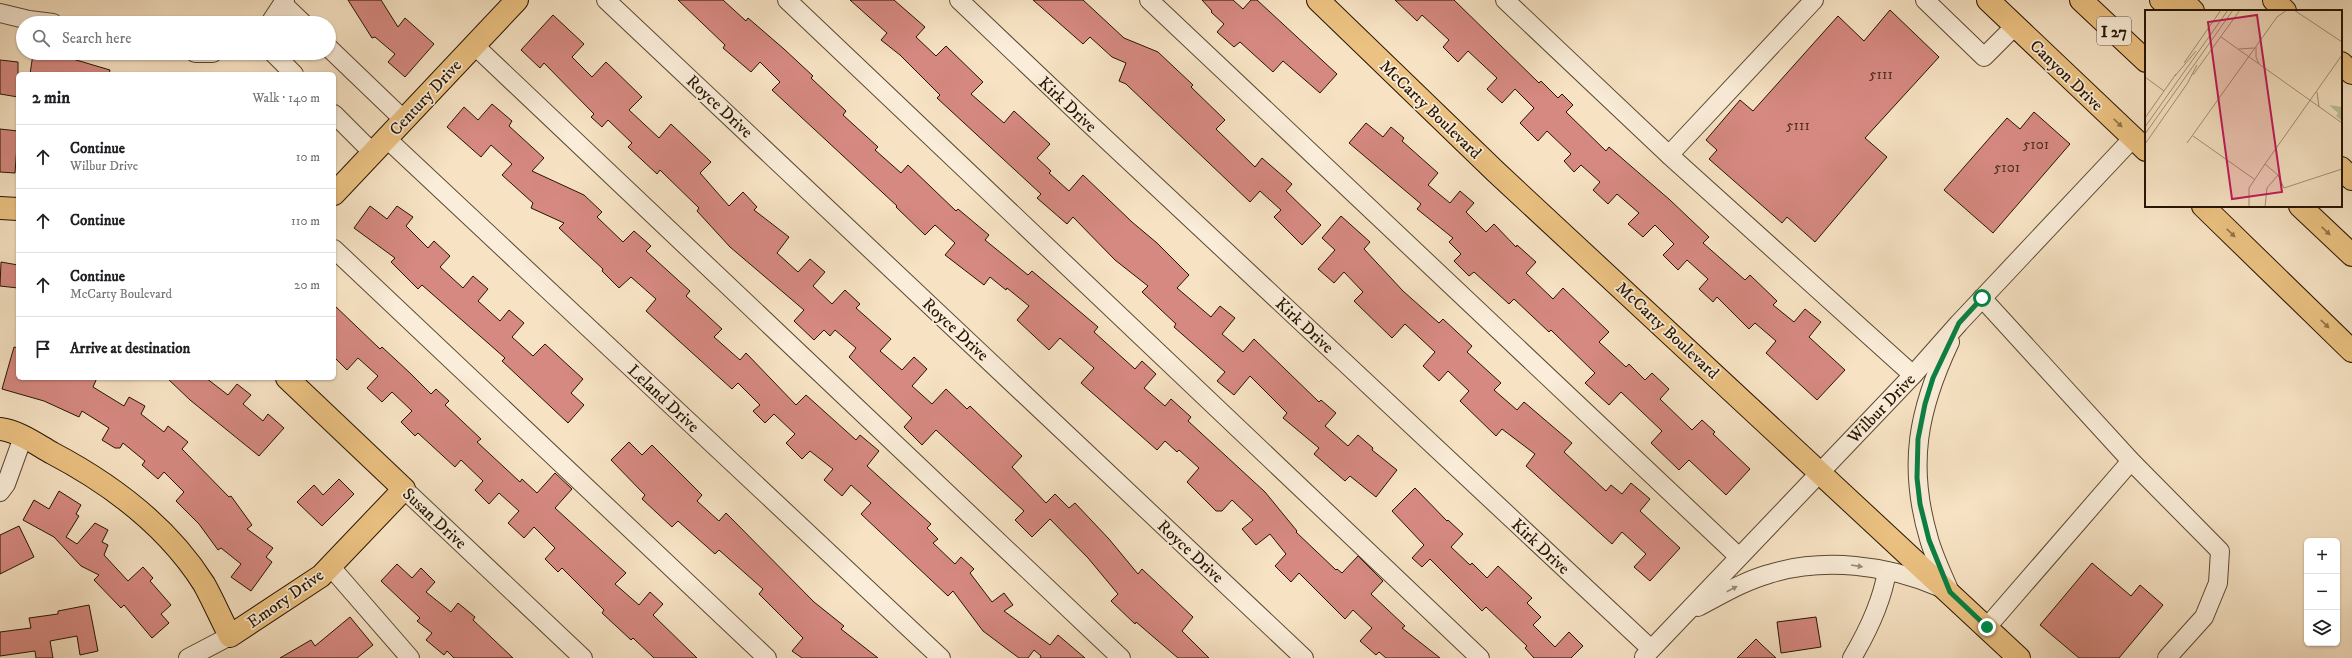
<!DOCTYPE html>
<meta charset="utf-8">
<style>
:root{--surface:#fff;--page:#f6f6f6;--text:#202124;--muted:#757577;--line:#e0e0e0}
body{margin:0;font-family:"IM FELL DW Pica",serif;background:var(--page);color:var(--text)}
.controls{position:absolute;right:12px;bottom:12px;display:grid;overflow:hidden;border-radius:6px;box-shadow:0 1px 3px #0004}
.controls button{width:36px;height:36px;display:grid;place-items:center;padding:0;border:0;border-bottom:1px solid var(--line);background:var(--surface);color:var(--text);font:20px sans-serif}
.stop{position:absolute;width:12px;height:12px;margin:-9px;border:3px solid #0b8043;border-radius:50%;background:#fff}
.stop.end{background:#0b8043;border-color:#fff;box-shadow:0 1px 4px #0008}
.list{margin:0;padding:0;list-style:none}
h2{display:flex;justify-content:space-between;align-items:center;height:52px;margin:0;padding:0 16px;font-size:17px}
h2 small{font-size:13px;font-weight:400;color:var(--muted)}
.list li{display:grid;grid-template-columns:26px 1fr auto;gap:12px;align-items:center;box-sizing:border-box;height:64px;padding:0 16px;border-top:1px solid var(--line)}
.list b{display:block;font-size:15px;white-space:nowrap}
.list p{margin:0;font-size:13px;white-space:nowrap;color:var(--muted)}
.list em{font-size:13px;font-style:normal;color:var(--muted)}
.icon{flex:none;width:22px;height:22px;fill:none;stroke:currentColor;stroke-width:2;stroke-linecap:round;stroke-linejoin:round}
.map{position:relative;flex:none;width:2352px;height:658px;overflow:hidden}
.search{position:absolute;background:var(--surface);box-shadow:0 1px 3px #0004;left:16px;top:16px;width:320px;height:44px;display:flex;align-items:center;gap:10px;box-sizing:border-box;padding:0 14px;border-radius:22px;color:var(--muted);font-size:15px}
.panel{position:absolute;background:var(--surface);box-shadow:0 1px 3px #0004;left:16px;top:72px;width:320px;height:308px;border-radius:6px}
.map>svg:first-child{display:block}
.building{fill:#d68981;stroke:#251400}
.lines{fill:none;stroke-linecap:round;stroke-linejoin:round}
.minor-casing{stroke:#5a4831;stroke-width:20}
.major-casing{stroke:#251400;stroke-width:24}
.highway-casing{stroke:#251400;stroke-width:24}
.minor{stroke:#faedd9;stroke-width:18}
.major{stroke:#ecc282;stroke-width:22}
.highway{stroke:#ecc282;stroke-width:22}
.oneway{fill:#927448}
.oneway2{fill:#9a8b77}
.route{stroke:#0b8043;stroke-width:5}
.labels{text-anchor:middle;stroke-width:3.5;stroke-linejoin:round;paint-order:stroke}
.number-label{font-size:15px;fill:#513120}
.shield{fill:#faedd9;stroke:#655541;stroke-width:1}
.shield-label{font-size:16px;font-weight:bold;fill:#251400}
.street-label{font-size:17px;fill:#251400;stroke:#faedd9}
.inset-road{fill:none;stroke:#a39076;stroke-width:1}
.view{fill:#c2185b;fill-opacity:0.15;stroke:#c2185b;stroke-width:2}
.inset-edge{fill:none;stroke:#251400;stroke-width:2}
</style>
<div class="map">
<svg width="2352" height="658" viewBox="0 0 2352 658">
<rect width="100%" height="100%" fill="#f7e3c4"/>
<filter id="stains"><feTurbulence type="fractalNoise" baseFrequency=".005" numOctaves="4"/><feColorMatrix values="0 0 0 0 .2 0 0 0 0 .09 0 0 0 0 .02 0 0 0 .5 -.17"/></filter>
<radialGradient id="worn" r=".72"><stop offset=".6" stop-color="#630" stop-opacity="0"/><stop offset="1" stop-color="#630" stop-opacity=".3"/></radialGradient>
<g class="building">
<polygon points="348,0 381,0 398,27 405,18 434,44 405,77 388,62 395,54 375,37 372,38"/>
<polygon points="678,0 723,0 746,21 748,18 784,49 813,76 811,78 846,111 843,115 878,147 875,150 901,173 908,165 956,211 958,209 989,235 985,240 1028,275 1032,271 1098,327 1094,332 1135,369 1142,361 1156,374 1144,388 1165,406 1171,399 1191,417 1188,421 1265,492 1297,531 1296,532 1336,570 1337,569 1342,573 1358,556 1383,581 1371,594 1405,626 1402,628 1440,658 1386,658 1379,652 1376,655 1360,641 1372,628 1353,610 1345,619 1299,573 1291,582 1275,566 1286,554 1270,534 1256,545 1242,529 1253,520 1232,500 1222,511 1216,511 1187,482 1199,468 1179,450 1177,452 1165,441 1157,450 1081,383 1094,368 1060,338 1049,350 1017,320 1029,306 1007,288 1006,290 990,277 984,285 945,255 955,243 935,225 925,235 896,207 897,206 772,90 780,82 760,62 751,72 723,48 725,45"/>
<polygon points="850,0 894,0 925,27 916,37 936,56 946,46 983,82 971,94 1004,123 1014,111 1050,144 1037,158 1051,171 1049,173 1069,191 1083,175 1132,222 1157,243 1189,275 1177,288 1211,317 1220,306 1235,318 1222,334 1243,352 1254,339 1319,402 1321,400 1336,413 1325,426 1348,446 1358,435 1373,448 1372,450 1397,470 1376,497 1350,476 1345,481 1314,454 1319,448 1283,418 1287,413 1250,376 1234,395 1217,381 1225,372 1174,327 1176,324 1142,292 1148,286 1115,260 1073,217 1067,224 1037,198 1041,194 937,98 940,95 900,55 881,40 887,33"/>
<polygon points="1033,0 1083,0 1124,38 1158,52 1193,85 1191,87 1225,120 1216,129 1255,167 1262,158 1292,184 1286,191 1321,225 1302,245 1274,217 1281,210 1260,191 1250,202 1126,84 1119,81 1126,63 1112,57 1090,37 1083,44"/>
<polygon points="1202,0 1233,0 1243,9 1251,0 1257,0 1337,74 1320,93 1283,61 1273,72 1240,42 1234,47 1217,32 1224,24 1211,12 1212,11"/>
<polygon points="1395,0 1454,0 1539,83 1541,81 1558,98 1562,94 1573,105 1566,112 1606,151 1609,147 1670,200 1709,237 1703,243 1745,280 1750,275 1777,301 1773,305 1794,322 1805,309 1821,322 1809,337 1845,370 1817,400 1766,353 1776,341 1755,323 1749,329 1717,297 1713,302 1699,289 1708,279 1687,260 1678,270 1663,255 1674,244 1655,225 1643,237 1628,224 1639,213 1617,194 1608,204 1593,190 1600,182 1581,165 1574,172 1564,161 1571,154 1547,131 1538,141 1520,123 1534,108 1515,89 1502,103 1487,89 1497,78 1468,51 1458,62 1443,47 1449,40 1422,15 1417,21"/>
<polygon points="1890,10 1939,57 1865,138 1887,157 1815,242 1787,217 1782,223 1709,159 1717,150 1706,140 1740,100 1753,111 1838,16 1864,41"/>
<polygon points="553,15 584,44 572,57 592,77 606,62 642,97 629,110 659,138 671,124 711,162 700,173 729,206 743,192 757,207 754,210 789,237 777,253 798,272 810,259 825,272 813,286 832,304 845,290 860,304 856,308 891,339 880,351 902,370 914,357 927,369 912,386 932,404 946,389 967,409 970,406 1022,456 1012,467 1046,503 1055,494 1069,508 1075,503 1109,539 1138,574 1142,569 1193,617 1182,631 1209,658 1178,658 1136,622 1135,624 1111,601 1118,594 1088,558 1050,519 1032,537 1015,520 1024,511 936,430 922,445 904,427 912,418 849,357 856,348 835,330 830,336 824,330 814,340 794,321 804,310 730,247 697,211 699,208 660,170 657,174 628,147 632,143 608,120 602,127 591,117 594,114 544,63 540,68 521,50"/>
<polygon points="33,54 66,57 110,70 109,74 30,74"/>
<polygon points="0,60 18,62 18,97 0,94"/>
<polygon points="492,104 512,121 509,126 544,158 532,171 584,195 602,212 597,217 623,242 634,231 651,246 646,251 690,291 686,296 722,329 714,337 740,360 746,353 796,405 806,395 856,440 860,435 879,451 867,466 931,524 927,528 938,539 933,543 955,564 961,557 974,569 970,573 992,602 1004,593 1013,605 1004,611 1050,645 1058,635 1085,658 1040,658 1041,656 1034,650 1028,658 1019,658 983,631 953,591 948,596 861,514 871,503 851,485 842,496 824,480 833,469 810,451 802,459 786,443 795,434 774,414 765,423 753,411 760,405 738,383 732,389 646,311 656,299 631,277 619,288 602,271 603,269 559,228 564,223 531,208 533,203 502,175 512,164 491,145 481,157 447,127 464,107 478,120"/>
<polygon points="2034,112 2070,144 1993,233 1944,190 2007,118 2020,129"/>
<polygon points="1366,123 1383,137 1391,127 1404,138 1402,141 1438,173 1428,185 1450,203 1460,191 1474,203 1466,212 1486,232 1494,224 1516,247 1517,245 1536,262 1526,273 1553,299 1563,288 1609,332 1599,342 1626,367 1629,364 1645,380 1652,373 1669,389 1660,399 1692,430 1702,420 1715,432 1713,434 1750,469 1726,495 1689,460 1679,470 1651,443 1662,431 1621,392 1609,405 1585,383 1595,373 1551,330 1549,332 1514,299 1509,304 1474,272 1469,276 1454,261 1461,254 1449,242 1453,238 1417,209 1421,204 1349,143"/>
<polygon points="0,129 18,131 15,173 0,172"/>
<polygon points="370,206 387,219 397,206 413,217 406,226 428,248 434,241 450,256 440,267 463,288 473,276 488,289 478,301 500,321 509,310 524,323 512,337 533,356 545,344 583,379 571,393 584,405 568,423 502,361 505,358 422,285 418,289 391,262 395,258 354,228"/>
<polygon points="1341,216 1370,242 1364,249 1403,291 1439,323 1443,319 1472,346 1467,352 1501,383 1494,390 1517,410 1524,402 1572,443 1564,452 1606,491 1611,485 1622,494 1631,483 1650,499 1640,511 1680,548 1650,581 1634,567 1646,554 1622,532 1612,544 1526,466 1535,454 1502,429 1496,436 1460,401 1469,391 1448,371 1439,381 1423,366 1435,352 1405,324 1392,338 1354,301 1363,292 1344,272 1334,283 1318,269 1335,250 1322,238"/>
<polygon points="1,262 18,265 18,288 0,286"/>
<polygon points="334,305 380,349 382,347 410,373 431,394 436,389 449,401 445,405 481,439 477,442 520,482 522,479 537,493 555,473 572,489 555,508 626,573 615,584 639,605 650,592 663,604 653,615 697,658 654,658 633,638 631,640 602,613 604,610 562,568 558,572 545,559 555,548 534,527 524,538 508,523 519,511 499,493 489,504 475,490 483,481 461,460 455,467 418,433 415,436 401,422 412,411 392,392 382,402 367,388 378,376 358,358 347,370 334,357"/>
<polygon points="14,347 18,348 18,378 97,378 93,387 124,406 129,397 145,406 141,414 164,432 168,426 188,442 182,449 229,497 231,496 252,525 247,529 273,548 266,557 272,562 251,591 231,577 241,564 221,548 218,550 199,524 176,501 184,492 164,472 158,479 142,465 145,461 123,443 120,448 115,448 102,440 109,428 82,411 79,417 44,401 2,389"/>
<polygon points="167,378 206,378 228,395 237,384 251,395 243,404 263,421 268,414 284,428 259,456 190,400"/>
<polygon points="629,442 642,455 652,445 702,495 697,501 719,521 726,513 814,602 844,626 841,629 878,658 802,658 792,651 803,638 759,594 763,589 719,550 715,554 678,521 672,527 642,499 645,495 611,460"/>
<polygon points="339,479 354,494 322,526 297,502 314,485 323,495"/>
<polygon points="1415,488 1447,521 1448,520 1463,534 1451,547 1470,565 1472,563 1487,578 1498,566 1532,598 1527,603 1541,617 1533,625 1555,647 1569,632 1583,646 1571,658 1534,658 1525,648 1527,646 1486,607 1482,611 1430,559 1422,567 1412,558 1424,545 1392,511"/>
<polygon points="59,491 81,505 76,514 79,516 66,537 77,544 95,523 108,530 102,542 108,545 104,555 128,581 143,567 153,578 150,581 171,605 161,614 169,623 152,638 124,605 121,608 94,580 99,575 81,566 54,537 23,520 34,500 49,509"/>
<polygon points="19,526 34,557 0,574 0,535"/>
<polygon points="2092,563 2131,596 2140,585 2163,605 2119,658 2079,658 2040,625"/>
<polygon points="397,564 412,578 421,568 435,582 426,592 451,612 458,603 475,617 473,620 513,658 454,658 447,651 444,655 426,640 432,633 417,621 420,618 381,581"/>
<polygon points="89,605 98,651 80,655 77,636 50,641 53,658 36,658 35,651 0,656 0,632 31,628 29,618 58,614 58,611"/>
<polygon points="350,617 373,645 357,658 280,658 311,640 315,646"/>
<polygon points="1816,617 1821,647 1781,653 1777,622"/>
<polygon points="1756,639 1762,645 1776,658 1737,658"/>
</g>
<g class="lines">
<defs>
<g id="minor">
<polyline points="606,0 1304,658"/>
<polyline points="787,0 1480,658"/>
<polyline points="959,0 1079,114 1651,649"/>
<polyline points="1149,0 1739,557"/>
<polyline points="1505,0 1669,155 1913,375"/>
<polyline points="1925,0 1984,57 2015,26"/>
<polyline points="283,4 303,23"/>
<polyline points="0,13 29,20 53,23"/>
<polyline points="270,23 285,0"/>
<polyline points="474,45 1121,658"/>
<polyline points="329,48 404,120"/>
<polyline points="195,53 213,53"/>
<polyline points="273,53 294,74"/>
<polyline points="334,114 373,153"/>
<polyline points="386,138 941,658"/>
<polyline points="1669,155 1814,0"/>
<polyline points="334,249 767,658"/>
<polyline points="1982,298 2131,461 2220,551 2218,583 2204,617 2167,658"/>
<path d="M1950,342C1918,410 1907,465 1929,539C1934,557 1943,575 1950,592"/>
<polyline points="404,489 583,658"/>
<polyline points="0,492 6,484 23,437"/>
<polyline points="330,566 410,658"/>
<path d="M1698,607C1721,595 1744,581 1769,574C1824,557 1887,565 1939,587"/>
<polyline points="1987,627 2131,461"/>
<polyline points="1644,657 1913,375 1959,323 2133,138"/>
<polyline points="188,658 230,636"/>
<path d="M1852,658C1868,631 1882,602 1887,571"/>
</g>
<g id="major">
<polyline points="1318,0 1496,172 2019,658"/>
<polyline points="1988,0 2146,150"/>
<polyline points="2274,0 2285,11"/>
<polyline points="2341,63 2352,73"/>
<polyline points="334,194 517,0"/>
<polyline points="2203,206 2352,351"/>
<polyline points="0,208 18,209"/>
<path d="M0,429C18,431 36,444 52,453C111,484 168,527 204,584C213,600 221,619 230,636L321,576L404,489L287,378"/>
</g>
<g id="highway">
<polyline points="2081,0 2146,61"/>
<polyline points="2161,0 2173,11"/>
<polyline points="2182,0 2193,11"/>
<polyline points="2341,168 2352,179"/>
<polyline points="2300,206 2352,255"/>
</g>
</defs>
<use href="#minor" class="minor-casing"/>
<use href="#major" class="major-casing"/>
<use href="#highway" class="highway-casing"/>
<use href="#minor" class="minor"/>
<use href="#major" class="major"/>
<use href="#highway" class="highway"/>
</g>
<defs><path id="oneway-solid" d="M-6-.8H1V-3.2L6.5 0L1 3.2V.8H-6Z"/></defs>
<g class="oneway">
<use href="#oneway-solid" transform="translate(2118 123) rotate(44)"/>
<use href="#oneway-solid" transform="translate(2326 231) rotate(43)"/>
<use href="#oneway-solid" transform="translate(2231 233) rotate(44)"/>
<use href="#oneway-solid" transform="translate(2325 324) rotate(44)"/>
</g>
<g class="oneway2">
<use href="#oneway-solid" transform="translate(1857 566) rotate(9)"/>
<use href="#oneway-solid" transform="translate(1732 589) rotate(-28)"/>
</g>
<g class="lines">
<polyline class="route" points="1982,298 1959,323 1933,378 1925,404 1918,439 1917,478 1920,504 1929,540 1950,592 1987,627"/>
</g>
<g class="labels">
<g class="number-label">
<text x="1881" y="79">5111</text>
<text x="1798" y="130">5111</text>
<text x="2036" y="149">5101</text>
<text x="2007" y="172">5101</text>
</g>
<rect class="shield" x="2097" y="17" width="34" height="28" rx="3"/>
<g class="shield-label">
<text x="2114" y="37">I 27</text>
</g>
<g class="street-label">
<text transform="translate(2067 75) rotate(44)" y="6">Canyon Drive</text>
<text transform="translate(425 97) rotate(-47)" y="6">Century Drive</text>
<text transform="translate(1068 104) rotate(43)" y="6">Kirk Drive</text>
<text transform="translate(720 106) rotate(43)" y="6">Royce Drive</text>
<text transform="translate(1431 109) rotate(44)" y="6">McCarty Boulevard</text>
<text transform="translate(1305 325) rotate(43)" y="6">Kirk Drive</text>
<text transform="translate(956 329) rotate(43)" y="6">Royce Drive</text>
<text transform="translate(1668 330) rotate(43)" y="6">McCarty Boulevard</text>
<text transform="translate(664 398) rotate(43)" y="6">Leland Drive</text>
<text transform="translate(1881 408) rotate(-46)" y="6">Wilbur Drive</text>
<text transform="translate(435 518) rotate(43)" y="6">Susan Drive</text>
<text transform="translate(1541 546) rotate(43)" y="6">Kirk Drive</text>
<text transform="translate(1191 551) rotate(43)" y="6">Royce Drive</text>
<text transform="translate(285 598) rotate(-35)" y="6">Emory Drive</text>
</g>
</g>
<g transform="translate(2145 10)">
<rect width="197" height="197" fill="#f7e3c4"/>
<path d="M184,95L197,97V111L191,106L193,103Z" fill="#b9c497"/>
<path class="inset-road" d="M149,0L197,32M76,27L197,113M111,37V47L114,54M94,39L109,38M39,53L76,0M48,65L95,0M30,66L51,41M0,67L19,81M43,72L52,55M172,82L174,97M0,108L31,64M0,117L83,0M0,124L88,0M48,126L109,169M42,133L132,7L142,0M0,134L44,71M120,154L197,45M133,165L139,178L197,159M104,197V178L120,154L133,165L122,178L120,197"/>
<path class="view" d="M112,5L137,182L87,189L63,12Z"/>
<rect width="197" height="197" class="inset-edge"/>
</g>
<rect width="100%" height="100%" filter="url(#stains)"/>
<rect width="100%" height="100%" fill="url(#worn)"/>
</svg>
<div class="controls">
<button>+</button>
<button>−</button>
<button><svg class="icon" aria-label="layers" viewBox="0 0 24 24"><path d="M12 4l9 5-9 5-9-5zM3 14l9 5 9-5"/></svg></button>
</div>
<div class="stop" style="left:1982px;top:298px"></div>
<div class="stop end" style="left:1987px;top:627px"></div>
<div class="search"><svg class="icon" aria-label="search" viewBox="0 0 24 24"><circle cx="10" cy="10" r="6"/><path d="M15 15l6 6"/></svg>Search here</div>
<section class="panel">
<h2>2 min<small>Walk · 140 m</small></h2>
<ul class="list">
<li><svg class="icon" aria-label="ahead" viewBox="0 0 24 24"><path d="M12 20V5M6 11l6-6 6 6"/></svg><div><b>Continue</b><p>Wilbur Drive</p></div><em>10 m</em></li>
<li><svg class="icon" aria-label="ahead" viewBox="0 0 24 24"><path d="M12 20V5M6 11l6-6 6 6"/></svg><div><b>Continue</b></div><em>110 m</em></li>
<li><svg class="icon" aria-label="ahead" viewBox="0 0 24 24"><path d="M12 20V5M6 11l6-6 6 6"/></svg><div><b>Continue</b><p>McCarty Boulevard</p></div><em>20 m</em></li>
<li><svg class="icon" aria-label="arrive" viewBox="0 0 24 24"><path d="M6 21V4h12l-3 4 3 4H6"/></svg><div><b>Arrive at destination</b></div></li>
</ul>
</section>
</div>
